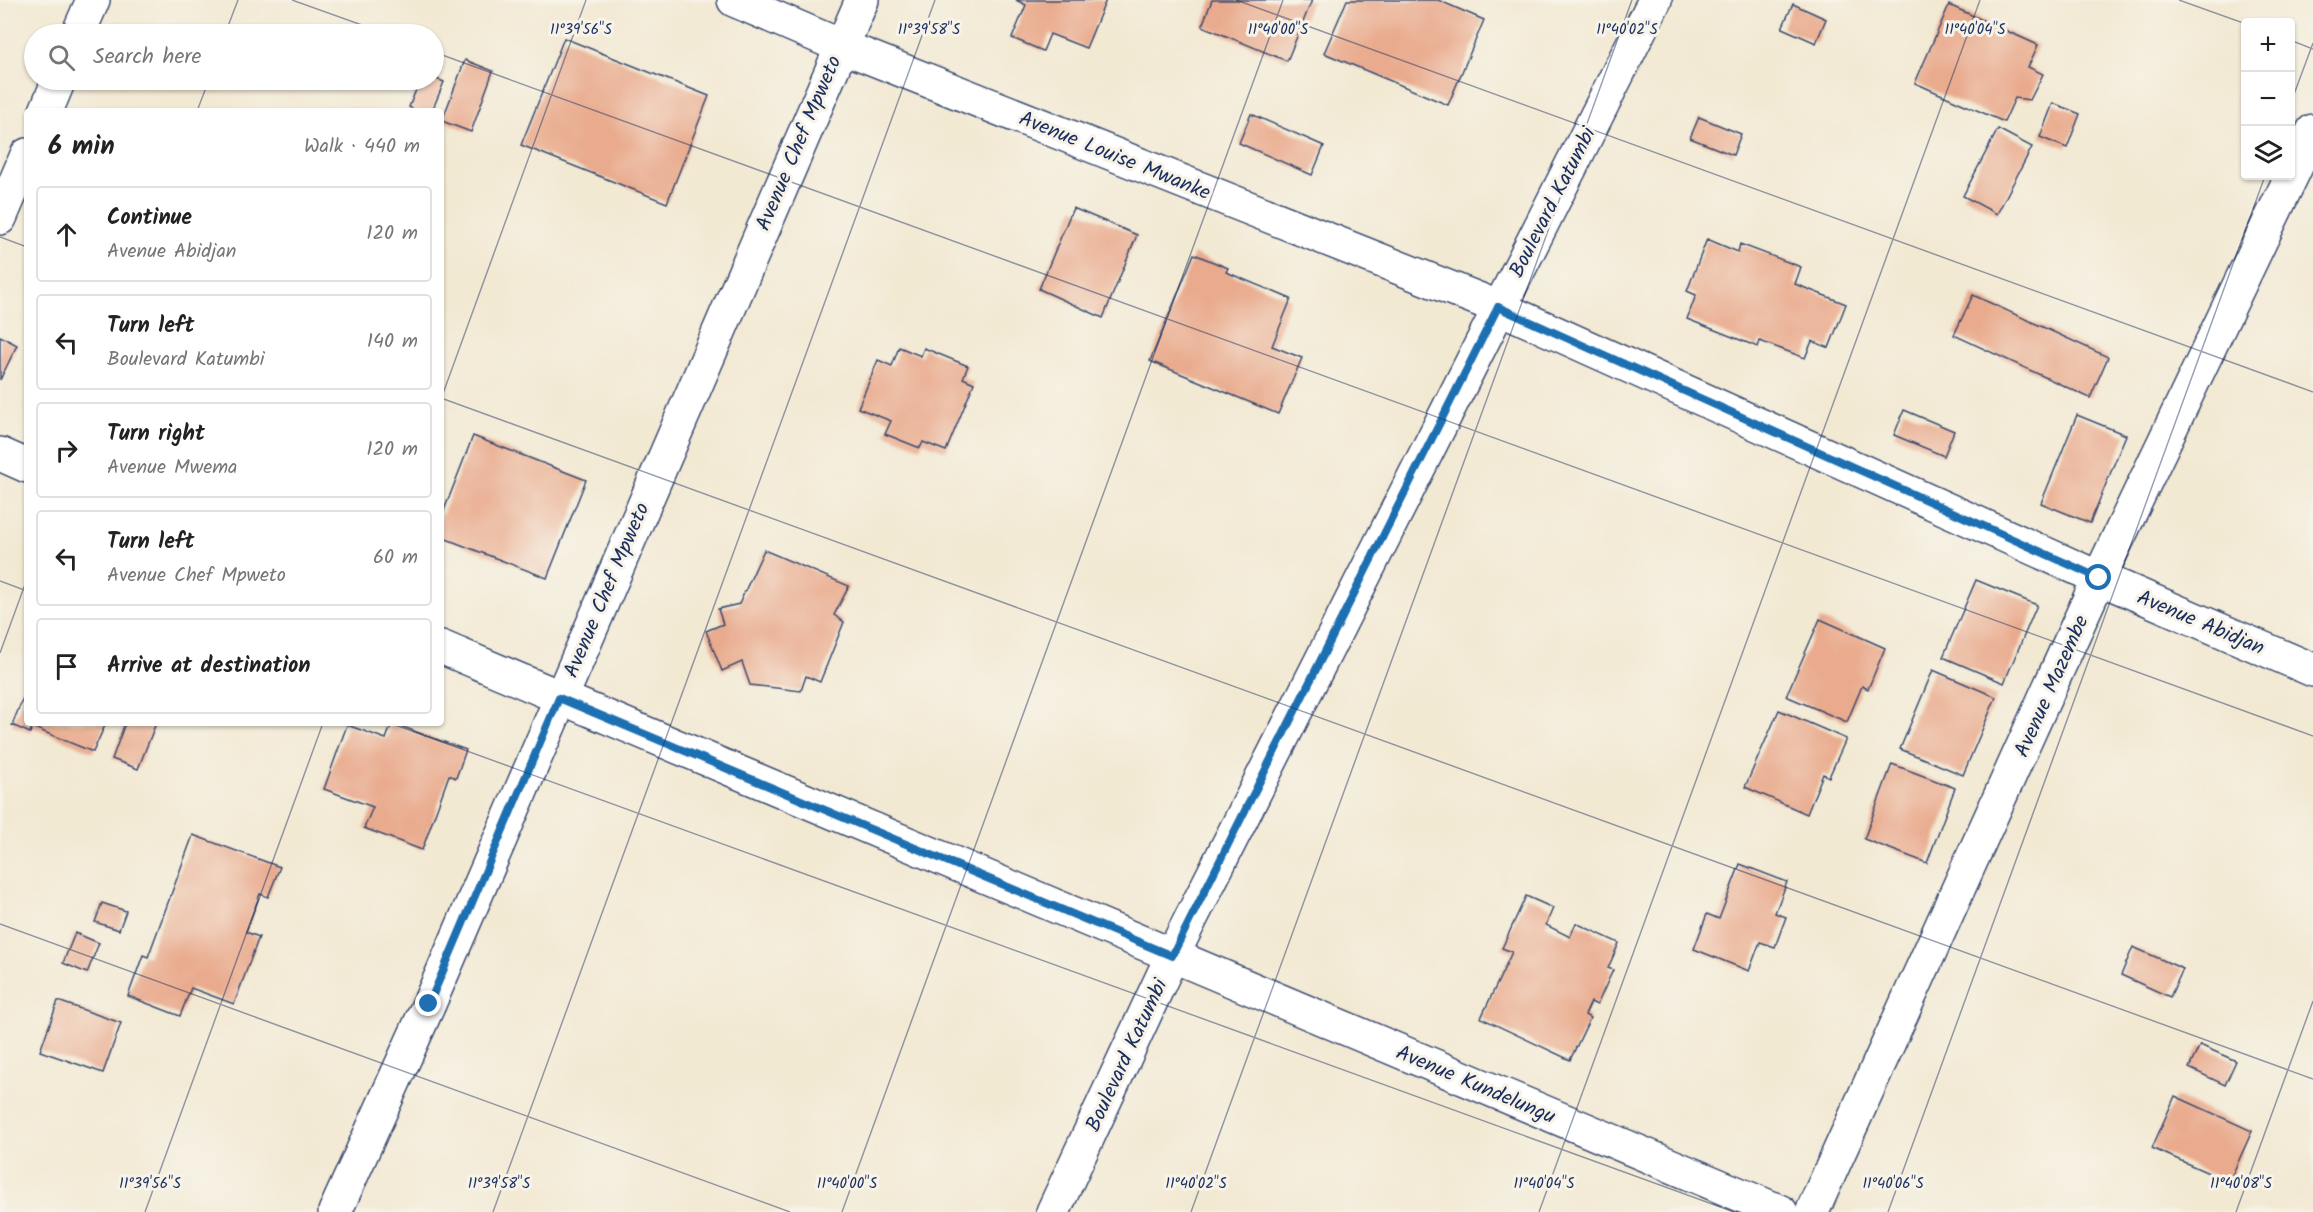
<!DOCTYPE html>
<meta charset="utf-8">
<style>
:root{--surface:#fff;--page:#f6f6f6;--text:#222;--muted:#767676;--line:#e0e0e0}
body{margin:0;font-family:Kalam,sans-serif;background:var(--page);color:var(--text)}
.controls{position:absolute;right:18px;top:18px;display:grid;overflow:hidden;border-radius:6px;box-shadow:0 2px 4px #0004}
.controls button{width:54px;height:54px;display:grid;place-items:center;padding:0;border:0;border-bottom:2px solid var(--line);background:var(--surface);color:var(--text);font:30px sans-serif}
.stop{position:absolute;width:18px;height:18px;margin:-14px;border:4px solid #1f6fb2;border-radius:50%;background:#fff}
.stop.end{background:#1f6fb2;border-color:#fff;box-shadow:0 2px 6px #0008}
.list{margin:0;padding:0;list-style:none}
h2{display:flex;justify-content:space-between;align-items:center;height:78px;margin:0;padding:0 24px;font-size:26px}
h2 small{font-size:20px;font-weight:400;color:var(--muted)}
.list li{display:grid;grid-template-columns:39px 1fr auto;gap:18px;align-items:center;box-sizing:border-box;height:96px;margin:0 12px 12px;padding:0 12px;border:2px solid var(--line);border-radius:6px}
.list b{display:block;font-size:22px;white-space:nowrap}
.list p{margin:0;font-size:20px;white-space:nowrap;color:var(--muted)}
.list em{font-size:20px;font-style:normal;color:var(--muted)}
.icon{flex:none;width:33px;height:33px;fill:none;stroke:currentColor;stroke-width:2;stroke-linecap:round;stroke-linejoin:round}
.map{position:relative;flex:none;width:2313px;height:1212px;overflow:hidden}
.search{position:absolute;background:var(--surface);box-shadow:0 2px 4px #0004;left:24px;top:24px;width:420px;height:66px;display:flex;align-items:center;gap:15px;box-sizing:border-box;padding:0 21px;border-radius:33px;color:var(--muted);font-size:22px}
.panel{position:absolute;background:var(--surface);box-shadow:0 2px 4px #0004;left:24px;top:108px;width:420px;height:618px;border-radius:6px}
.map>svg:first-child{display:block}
.building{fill:#e9aa8d}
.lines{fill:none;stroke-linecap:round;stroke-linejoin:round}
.minor-casing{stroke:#3b4b70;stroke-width:36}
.minor{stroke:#fff;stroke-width:33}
.route{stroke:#1f6fb2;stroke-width:8}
.ticks{fill:none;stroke:#1b2f5e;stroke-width:1.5;stroke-opacity:0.45}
.labels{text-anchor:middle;stroke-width:6;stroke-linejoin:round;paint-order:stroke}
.street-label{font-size:21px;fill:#1b2f5e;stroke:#f7f3e8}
.ticks-label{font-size:15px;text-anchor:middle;fill:#1b2f5e;stroke:#f7f3e8;stroke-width:6;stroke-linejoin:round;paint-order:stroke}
</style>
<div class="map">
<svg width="2313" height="1212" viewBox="0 0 2313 1212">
<rect width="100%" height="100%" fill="#f7f3e8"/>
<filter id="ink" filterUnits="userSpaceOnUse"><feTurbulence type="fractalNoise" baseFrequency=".0167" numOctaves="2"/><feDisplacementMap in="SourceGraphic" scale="12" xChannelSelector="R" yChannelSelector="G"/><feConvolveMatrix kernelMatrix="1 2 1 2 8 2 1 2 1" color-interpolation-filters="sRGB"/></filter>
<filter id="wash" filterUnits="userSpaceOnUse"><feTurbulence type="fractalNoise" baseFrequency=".008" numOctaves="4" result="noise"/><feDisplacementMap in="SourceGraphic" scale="24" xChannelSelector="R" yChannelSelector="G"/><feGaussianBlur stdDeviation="1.35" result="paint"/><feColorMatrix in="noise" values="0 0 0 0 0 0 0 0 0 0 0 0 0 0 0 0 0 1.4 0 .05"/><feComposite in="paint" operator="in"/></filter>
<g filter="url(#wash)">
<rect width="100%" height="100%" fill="#f2e9d3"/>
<g id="blocks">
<g class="building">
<polygon points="1016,0 1106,0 1086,48 1050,34 1043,51 1012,38 1026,5"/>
<polygon points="1212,0 1312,0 1287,61 1202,26"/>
<polygon points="1347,0 1438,0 1484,20 1448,105 1324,53"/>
<polygon points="1793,4 1826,19 1816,43 1782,28"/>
<polygon points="1949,5 2038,45 2028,67 2043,74 2030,100 2015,98 2004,122 1915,83"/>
<polygon points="564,38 709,96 667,203 521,145"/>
<polygon points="465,60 493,71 471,132 442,121"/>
<polygon points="434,78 444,82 432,111 418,111 409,107 420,80"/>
<polygon points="2053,103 2080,114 2067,148 2040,137"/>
<polygon points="1251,114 1324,146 1312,175 1239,143"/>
<polygon points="1699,117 1741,134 1733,155 1690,138"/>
<polygon points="1998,129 2032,147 1997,214 1963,196"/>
<polygon points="1073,208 1137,235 1103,318 1039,289"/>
<polygon points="1707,239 1738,252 1740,244 1801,267 1795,284 1846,304 1829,348 1812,341 1805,358 1760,341 1758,347 1687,319 1696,295 1687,291"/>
<polygon points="1194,254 1228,268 1226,272 1291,299 1272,346 1302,358 1278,414 1150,361"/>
<polygon points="1973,295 2108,357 2090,398 1954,335"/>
<polygon points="0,336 17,345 0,380"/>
<polygon points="899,347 921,356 924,348 968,366 963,378 974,383 946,451 923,442 920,448 885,434 891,421 858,408 878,360 892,366"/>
<polygon points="1904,410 1954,431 1944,456 1894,435"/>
<polygon points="2077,415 2126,435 2090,523 2041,503"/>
<polygon points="473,436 586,480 547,578 441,537 441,518"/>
<polygon points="764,550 849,586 834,615 844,622 820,682 806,676 801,691 750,685 742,662 722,671 706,631 723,624 718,609 739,604"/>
<polygon points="1976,580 2037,605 2004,683 1943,657"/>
<polygon points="1820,619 1885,648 1868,689 1862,686 1847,722 1786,696"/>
<polygon points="1933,670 1996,697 1963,775 1900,749"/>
<polygon points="27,688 27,723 106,723 93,752 32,727 30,733 12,725"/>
<polygon points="1779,710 1846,739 1829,777 1823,774 1807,814 1745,787"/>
<polygon points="125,723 156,723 138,769 112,759"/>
<polygon points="392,723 466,750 456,778 449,775 422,850 364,828 373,807 324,789 347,725 386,739"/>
<polygon points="1892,764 1955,788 1927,863 1864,839"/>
<polygon points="193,835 280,867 268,897 260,894 246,932 259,937 234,1004 191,988 180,1016 128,996 143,955 148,957"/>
<polygon points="1740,864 1787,882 1775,913 1786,917 1775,947 1760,942 1749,971 1694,949 1707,914 1719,919"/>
<polygon points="1526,896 1553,908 1546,925 1570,937 1576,923 1619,943 1608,968 1613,970 1597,1005 1591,1002 1585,1015 1590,1018 1570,1060 1481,1018 1512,952 1502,948"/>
<polygon points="102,903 126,911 119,930 95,922"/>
<polygon points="75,933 99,943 87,973 63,963"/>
<polygon points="2133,947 2183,969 2170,997 2121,975"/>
<polygon points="58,1001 121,1023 103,1073 40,1051"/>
<polygon points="2200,1045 2236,1061 2225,1085 2189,1068"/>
<polygon points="2175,1096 2252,1131 2229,1182 2152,1148"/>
</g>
</g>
</g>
<g filter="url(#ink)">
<use href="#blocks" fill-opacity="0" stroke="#3b4b70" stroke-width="1.5"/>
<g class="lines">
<defs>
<g id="minor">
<polyline points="734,0 841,46 1498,307 2099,578 2313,670"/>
<polyline points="78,34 93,0"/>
<polyline points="46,111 59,80"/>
<polyline points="0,218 27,155"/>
<polyline points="0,454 27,466"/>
<polyline points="441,647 1781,1212"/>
<polyline points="335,1212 429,1004 862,0"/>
<polyline points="1053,1212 1172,956 1655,0"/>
<polyline points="1812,1212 2099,578 2313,131"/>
</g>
</defs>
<use href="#minor" class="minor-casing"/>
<use href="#minor" class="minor"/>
</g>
</g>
<g class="lines" filter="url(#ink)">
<polyline class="route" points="429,1004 559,698 1172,956 1498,307 2099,578"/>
</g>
<path class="ticks" d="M292,0L387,34M1236,0L2313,392M2179,0L2246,24M225,34L238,0M2290,40L2313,49M434,52L2313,736M2290,105L2313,43M197,111L209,80M0,237L27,247M441,398L2313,1079M441,399L586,0M0,581L27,591M0,653L27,579M390,723L1734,1212M0,924L790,1212M145,1212L323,723M493,1212L935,0M842,1212L1283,0M1191,1212L1632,0M1539,1212L1980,0M1888,1212L2265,176M2236,1212L2313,1001"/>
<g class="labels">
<g class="street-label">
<text transform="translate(798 143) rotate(-67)" y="7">Avenue Chef Mpweto</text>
<text transform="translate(1115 155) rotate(22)" y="7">Avenue Louise Mwanke</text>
<text transform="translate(1552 202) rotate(-63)" y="7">Boulevard Katumbi</text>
<text transform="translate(606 590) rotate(-67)" y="7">Avenue Chef Mpweto</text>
<text transform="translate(2201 622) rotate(23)" y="7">Avenue Abidjan</text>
<text transform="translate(2051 686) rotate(-66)" y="7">Avenue Mazembe</text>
<text transform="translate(1126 1055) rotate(-65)" y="7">Boulevard Katumbi</text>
<text transform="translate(1476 1084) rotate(23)" y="7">Avenue Kundelungu</text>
</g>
</g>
<g class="ticks-label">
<text x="581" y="34">11°39'56"S</text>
<text x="929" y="34">11°39'58"S</text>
<text x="1278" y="34">11°40'00"S</text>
<text x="1627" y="34">11°40'02"S</text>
<text x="1975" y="34">11°40'04"S</text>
<text x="150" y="1188">11°39'56"S</text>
<text x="499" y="1188">11°39'58"S</text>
<text x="847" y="1188">11°40'00"S</text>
<text x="1196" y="1188">11°40'02"S</text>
<text x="1544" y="1188">11°40'04"S</text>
<text x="1893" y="1188">11°40'06"S</text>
<text x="2241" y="1188">11°40'08"S</text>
</g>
</svg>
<div class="controls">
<button>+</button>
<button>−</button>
<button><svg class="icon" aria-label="layers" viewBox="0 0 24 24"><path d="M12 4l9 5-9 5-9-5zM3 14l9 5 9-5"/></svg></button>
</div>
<div class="stop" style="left:2099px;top:578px"></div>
<div class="stop end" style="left:429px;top:1004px"></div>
<div class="search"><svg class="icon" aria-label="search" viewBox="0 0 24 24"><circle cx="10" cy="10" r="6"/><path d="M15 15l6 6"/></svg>Search here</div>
<section class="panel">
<h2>6 min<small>Walk · 440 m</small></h2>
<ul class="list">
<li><svg class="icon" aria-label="ahead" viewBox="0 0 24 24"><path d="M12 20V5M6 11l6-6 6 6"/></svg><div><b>Continue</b><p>Avenue Abidjan</p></div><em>120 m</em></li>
<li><svg class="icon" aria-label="left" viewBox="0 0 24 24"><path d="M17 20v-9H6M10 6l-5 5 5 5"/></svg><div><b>Turn left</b><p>Boulevard Katumbi</p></div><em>140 m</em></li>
<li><svg class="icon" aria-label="right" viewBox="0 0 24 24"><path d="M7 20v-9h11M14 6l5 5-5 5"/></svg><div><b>Turn right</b><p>Avenue Mwema</p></div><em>120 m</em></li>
<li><svg class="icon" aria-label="left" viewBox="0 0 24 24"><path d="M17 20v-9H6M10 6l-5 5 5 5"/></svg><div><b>Turn left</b><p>Avenue Chef Mpweto</p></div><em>60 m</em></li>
<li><svg class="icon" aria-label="arrive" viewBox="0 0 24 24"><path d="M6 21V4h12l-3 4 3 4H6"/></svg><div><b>Arrive at destination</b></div></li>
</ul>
</section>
</div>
